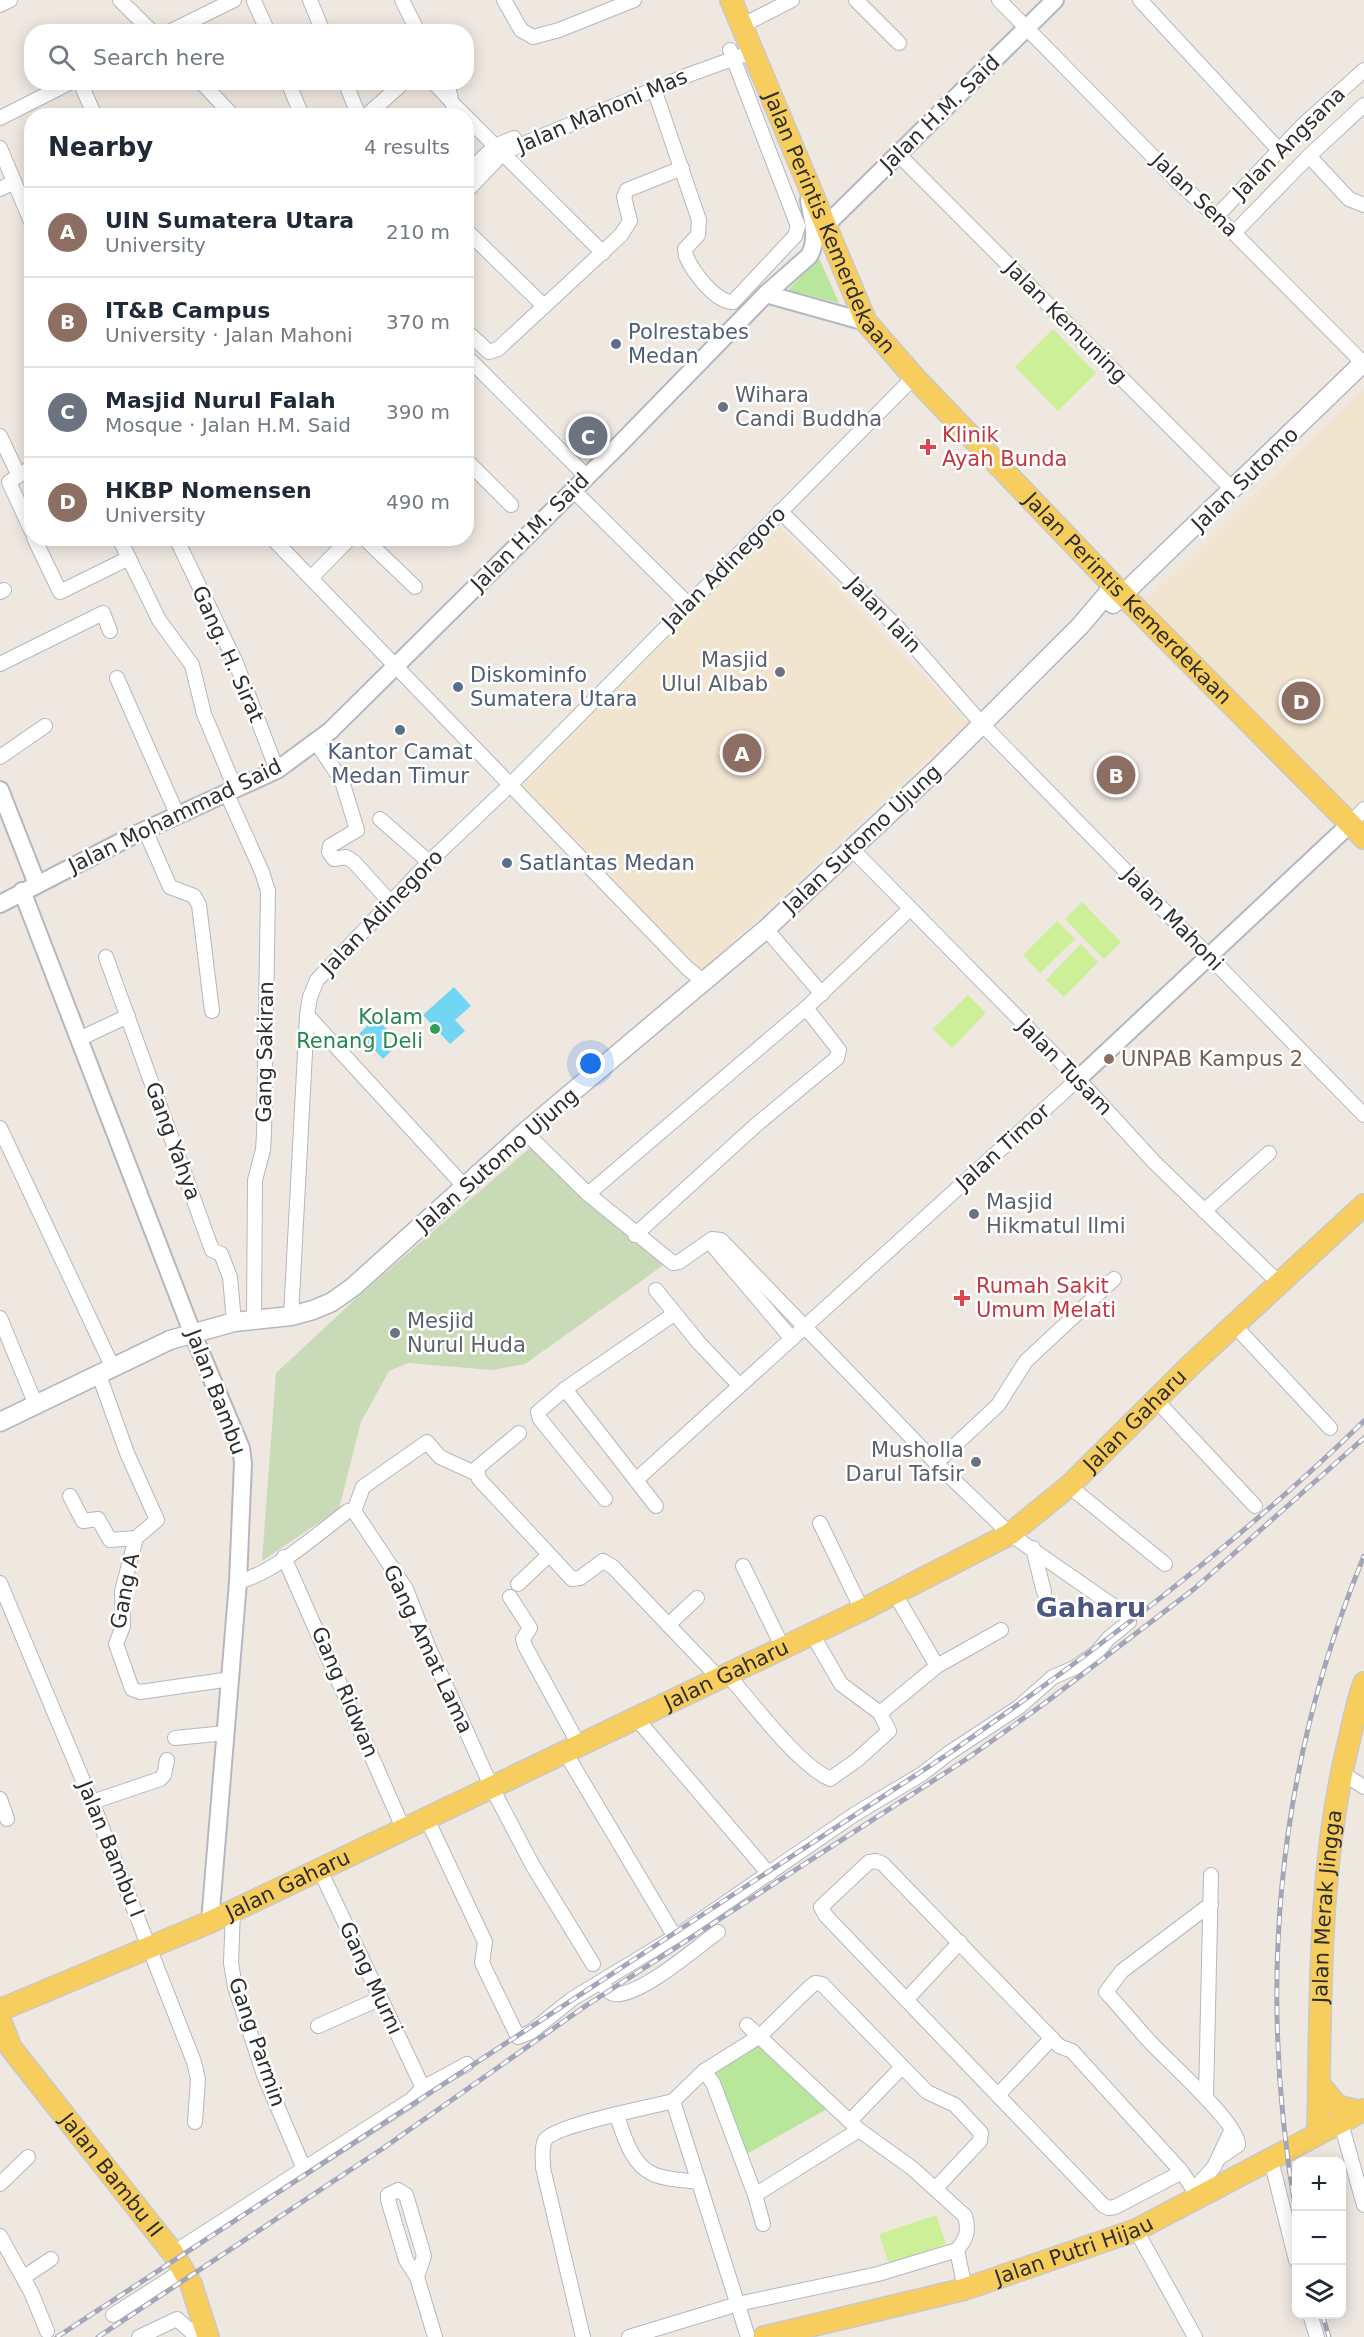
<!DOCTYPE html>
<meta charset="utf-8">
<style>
:root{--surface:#fff;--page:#f6f6f7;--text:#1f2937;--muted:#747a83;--line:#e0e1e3;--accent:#3d68ff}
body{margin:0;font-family:"DejaVu Sans",sans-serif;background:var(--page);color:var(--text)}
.controls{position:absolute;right:18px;bottom:18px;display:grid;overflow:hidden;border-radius:12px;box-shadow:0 3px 15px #0003}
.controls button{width:54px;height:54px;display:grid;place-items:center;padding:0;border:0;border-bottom:2px solid var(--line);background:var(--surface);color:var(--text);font:30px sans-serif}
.you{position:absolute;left:591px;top:1064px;width:21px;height:21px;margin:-15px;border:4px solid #fff;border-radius:50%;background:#1a73e8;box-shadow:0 0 0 9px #1a73e833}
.badge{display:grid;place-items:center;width:39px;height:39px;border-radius:50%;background:var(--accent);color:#fff;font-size:20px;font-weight:700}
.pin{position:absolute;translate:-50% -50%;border:3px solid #fff;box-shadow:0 2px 6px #0006}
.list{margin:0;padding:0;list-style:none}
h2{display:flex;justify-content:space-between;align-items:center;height:78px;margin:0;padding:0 24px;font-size:26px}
h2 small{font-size:20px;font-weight:400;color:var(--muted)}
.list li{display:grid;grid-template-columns:39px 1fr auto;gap:18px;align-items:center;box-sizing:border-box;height:90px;padding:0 24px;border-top:2px solid var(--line)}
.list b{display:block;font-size:22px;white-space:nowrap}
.list p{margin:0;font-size:20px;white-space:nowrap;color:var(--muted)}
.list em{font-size:20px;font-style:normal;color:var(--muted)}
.icon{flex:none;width:33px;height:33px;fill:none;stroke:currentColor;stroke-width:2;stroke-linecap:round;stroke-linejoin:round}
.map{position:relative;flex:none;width:1364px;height:2337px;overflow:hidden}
.search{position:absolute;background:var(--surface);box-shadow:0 3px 15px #0003;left:24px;top:24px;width:450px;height:66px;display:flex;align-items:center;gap:15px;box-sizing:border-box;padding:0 21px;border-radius:24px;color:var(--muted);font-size:22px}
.panel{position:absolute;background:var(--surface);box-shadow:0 3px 15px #0003;left:24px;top:108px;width:450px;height:438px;border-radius:24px}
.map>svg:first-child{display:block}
.education{fill:#f1e5d0}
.green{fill:#b8e79b}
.cemetery{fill:#c9dab7}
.pitch{fill:#ccef97}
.water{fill:#71d5f4}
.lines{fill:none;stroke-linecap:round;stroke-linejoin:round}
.minor-casing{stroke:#b4b7c1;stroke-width:16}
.tertiary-casing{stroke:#b4b7c1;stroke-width:20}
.secondary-casing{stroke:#b4b7c1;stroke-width:21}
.primary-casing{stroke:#c9c9c9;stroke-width:24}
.minor{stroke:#fff;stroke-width:14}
.tertiary{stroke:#fff;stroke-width:16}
.secondary{stroke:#fff;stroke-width:18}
.primary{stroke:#f7ce5e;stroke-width:21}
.rail-casing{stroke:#a2a6b8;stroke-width:5}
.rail{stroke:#fff;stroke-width:3;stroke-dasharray:9;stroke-linecap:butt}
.service-dot{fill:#5c6f8a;stroke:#fff;stroke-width:2}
.worship-dot{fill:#6b7280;stroke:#fff;stroke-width:2}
.health-dot{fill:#e0444e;stroke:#fff;stroke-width:2}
.leisure-dot{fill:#2e9e5b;stroke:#fff;stroke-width:2}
.education-dot{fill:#8d6e63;stroke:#fff;stroke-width:2}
.labels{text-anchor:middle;stroke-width:5;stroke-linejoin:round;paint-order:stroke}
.street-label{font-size:21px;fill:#2e2e2e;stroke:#fff}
.service-label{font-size:21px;fill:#4e5e75;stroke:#fff;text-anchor:start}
.worship-label{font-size:21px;fill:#5b616d;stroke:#fff;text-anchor:start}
.health-label{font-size:21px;fill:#be3a42;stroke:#fff;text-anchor:start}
.leisure-label{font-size:21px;fill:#27864d;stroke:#fff;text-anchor:end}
.education-label{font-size:21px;fill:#785e54;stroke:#fff;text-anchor:start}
.district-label{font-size:27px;font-weight:bold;fill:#4b5781;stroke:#fff}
</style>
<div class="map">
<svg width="1364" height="2337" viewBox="0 0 1364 2337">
<rect width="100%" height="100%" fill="#efe8e0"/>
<g class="education">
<polygon points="1364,389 1364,802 1348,820 1145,601"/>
<polygon points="778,526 968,722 699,973 519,785"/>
</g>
<g class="green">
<polygon points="819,258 839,303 788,290"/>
<polygon points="759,2041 827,2109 743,2156 715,2071"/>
</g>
<polygon class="cemetery" points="532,1146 665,1264 525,1364 492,1370 408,1363 389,1371 361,1422 339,1509 262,1561 276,1373 363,1292"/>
<g class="pitch">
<polygon points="1053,329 1096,373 1058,411 1015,367"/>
<polygon points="1082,902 1121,942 1104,959 1065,919"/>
<polygon points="1057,921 1075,939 1040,973 1023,955"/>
<polygon points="1081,944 1098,962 1064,997 1046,980"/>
<polygon points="968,995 986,1013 952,1048 933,1029"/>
<polygon points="936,2215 946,2244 889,2264 879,2234"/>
</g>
<g class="water">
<polygon points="454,987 471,1006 455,1020 465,1031 450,1044 423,1015"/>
<polygon points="375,1018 388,1030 382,1036 394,1048 383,1059 359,1034"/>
</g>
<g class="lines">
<defs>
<g id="minor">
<polyline points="120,0 152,32"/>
<polyline points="310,0 323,32"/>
<polyline points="402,0 418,32"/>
<polyline points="504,0 521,30 533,37 559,30 634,0"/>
<polyline points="856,0 899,43"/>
<polyline points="999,0 1176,180 1234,233 1363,363"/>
<polyline points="1140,0 1279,150"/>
<polyline points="254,1 268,32"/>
<polyline points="0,5 10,0"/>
<polyline points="741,26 792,0"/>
<polyline points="169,32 234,0"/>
<polyline points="80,82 95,116"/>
<polyline points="201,82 233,116"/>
<polyline points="288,82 302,116"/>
<polyline points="345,82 359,116"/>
<polyline points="433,82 451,101"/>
<polyline points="447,82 452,103 465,116"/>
<path d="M654,89L699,220L698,235L685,249L686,256C693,272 715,302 733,302L795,236L798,226L730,50"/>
<polyline points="366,116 404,82"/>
<polyline points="466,117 603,253"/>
<polyline points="0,118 71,82"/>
<polyline points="0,148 32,224"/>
<polyline points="898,154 1233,490"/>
<polyline points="1309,156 1349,199 1364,205"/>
<polyline points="466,174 495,146 514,138"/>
<polyline points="0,189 14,182"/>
<polyline points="466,192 504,152 691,74 752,52"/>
<polyline points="1216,217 1302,126 1364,70"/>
<polyline points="466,230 544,306"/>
<polyline points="1234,233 1309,156 1364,105"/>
<polyline points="466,331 489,352 498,349 621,235 630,221 624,197 627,190 682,168"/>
<polyline points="466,356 586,476"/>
<polyline points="0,436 18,474"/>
<polyline points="466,460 511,505"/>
<polyline points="32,467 9,482 32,532"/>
<polyline points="573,490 688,604"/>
<polyline points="780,511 899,629 982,724 1364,1115"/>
<polyline points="34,538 60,592 129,558"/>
<polyline points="119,538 159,620 192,665 204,714 235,788"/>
<polyline points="272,538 687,968 703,981"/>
<polyline points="364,538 415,587"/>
<polyline points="177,540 236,663 277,770"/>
<polyline points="311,578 350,538"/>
<polyline points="0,592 4,590"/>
<polyline points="0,664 103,613 110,631"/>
<polyline points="117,678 177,814"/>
<polyline points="316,742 342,781 357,830 330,846 329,852 334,859 346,857 354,862 390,902"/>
<polyline points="0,757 45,726"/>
<polyline points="226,792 262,872 268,891 264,1134 263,1150 255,1180 254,1319"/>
<polyline points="380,819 429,862"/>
<polyline points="1350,824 1364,809"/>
<polyline points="145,830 170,887 194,896 199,905 212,1011"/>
<polyline points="852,849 1078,1079 1154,1162 1279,1283"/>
<polyline points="766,929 822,994"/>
<polyline points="106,957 212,1250 221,1254 230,1277 234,1322"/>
<polyline points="307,1015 464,1186"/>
<polyline points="79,1039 128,1016"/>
<polyline points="0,1128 113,1368"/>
<polyline points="588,1194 806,1008 910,909"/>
<polyline points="1204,1211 1269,1153"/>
<polyline points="635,1235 756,1125 837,1058 839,1050 806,1008"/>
<polyline points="714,1247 792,1339"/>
<polyline points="656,1290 699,1343 739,1385"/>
<polyline points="291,1316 307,1015 310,997 317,980 429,862 510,785 914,377"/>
<polyline points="0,1318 36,1405"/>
<polyline points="1235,1326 1330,1428"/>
<polyline points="99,1375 127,1453 157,1520 136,1538 122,1591 123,1626 116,1644 132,1689 140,1692 231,1679"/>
<polyline points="565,1389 656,1506"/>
<polyline points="1156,1400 1255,1506"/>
<polyline points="519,1433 477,1468 479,1479 572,1579 580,1578 603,1561 613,1567 718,1677"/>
<polyline points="936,1463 998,1405 1026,1361 1114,1279"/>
<polyline points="636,1480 1078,1079"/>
<polyline points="1069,1486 1165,1564"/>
<polyline points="70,1496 83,1521 98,1519 110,1540 136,1538"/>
<polyline points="605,1499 540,1419 538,1412 565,1389 674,1314"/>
<polyline points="354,1511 406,1589 428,1646 491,1786 533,1866 593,1964"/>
<polyline points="354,1511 363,1487 427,1442 440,1457 477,1474"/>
<polyline points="820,1523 862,1610"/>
<polyline points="1033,1548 1044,1592"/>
<polyline points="284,1557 403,1828"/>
<polyline points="743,1566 783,1648"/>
<path d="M238,1582C276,1572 317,1534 348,1511H354"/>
<polyline points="0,1583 92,1802 194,2062 198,2079 195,2122"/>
<polyline points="518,1584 549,1555"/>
<polyline points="895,1594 937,1666"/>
<polyline points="510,1597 530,1628 523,1639 525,1646 579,1745"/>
<polyline points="668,1625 697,1598"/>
<path d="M726,1673C752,1702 797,1764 830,1779L857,1760L889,1731L880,1713L841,1684L812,1634"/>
<polyline points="880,1713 937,1666 1001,1630"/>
<polyline points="636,1718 769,1874"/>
<polyline points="175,1738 226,1733"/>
<polyline points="565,1752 675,1937"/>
<polyline points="1341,1772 1364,1787"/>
<polyline points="0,1799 7,1819"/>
<polyline points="92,1802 160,1779 164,1775 167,1760"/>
<polyline points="426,1817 485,1942 482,1963 518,2037 531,2032 572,1999 686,1930 855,1814 922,1774 949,1753 1019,1707 1053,1677 1074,1668 1097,1652 1109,1638 1129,1622 1128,1616 1010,1534 936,1463 721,1240 712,1239 679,1262 673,1263 588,1194 525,1132"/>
<polyline points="319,1868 423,2088"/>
<path d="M1211,1904L1122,1971L1106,1992C1122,2009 1136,2027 1152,2044C1168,2061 1241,2126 1238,2145L1219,2158"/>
<polyline points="233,1911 231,1963 235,1987 264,2075 304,2169"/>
<path d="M601,1983C606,1989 611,1996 620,1994C648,1990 694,1949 718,1932"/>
<polyline points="906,2000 960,1942"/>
<path d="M747,2025L859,2130L912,2168L965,2216C969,2231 967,2238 957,2250L965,2289"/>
<polyline points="318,2026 379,1999"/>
<polyline points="704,2071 760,2036 810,1987 815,1983 822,1984 927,2092 955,2105 981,2133 980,2141 935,2189"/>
<polyline points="998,2095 1052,2038"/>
<polyline points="1206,2097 1211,1875"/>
<polyline points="673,2101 748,2337"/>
<polyline points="673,2101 704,2071 713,2083 755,2195 763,2224"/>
<path d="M617,2116C624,2136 631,2164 653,2174C665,2180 685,2180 699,2182"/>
<polyline points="850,2121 902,2067"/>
<polyline points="1341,2123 1364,2205"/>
<polyline points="1271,2160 1296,2260"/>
<polyline points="1182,2172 1115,2207 1108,2208 1103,2205 826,1916 821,1907 869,1862 876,1861 883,1864 1059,2046 1072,2051 1182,2172 1199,2198"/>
<polyline points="0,2184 28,2157"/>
<polyline points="1195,2188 1214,2167 1231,2131"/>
<polyline points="755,2195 859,2130"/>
<polyline points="1136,2230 1195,2337"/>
<polyline points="0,2236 31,2292 47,2331"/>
<polyline points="173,2253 411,2100 423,2088 467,2064"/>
<polyline points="24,2277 51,2259"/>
<polyline points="417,2277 424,2256 406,2195 398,2190 388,2195 388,2200 406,2260 417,2277 435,2337"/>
<polyline points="1310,2314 1317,2337"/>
<polyline points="113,2315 185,2269"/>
<polyline points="139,2337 177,2319 196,2336 206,2332"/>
<path d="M583,2337L543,2168C543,2158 541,2149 545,2140C554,2125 652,2107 673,2101"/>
<polyline points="629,2337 738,2304 878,2274 957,2250"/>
</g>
<g id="tertiary">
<polyline points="825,226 1055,0"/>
<polyline points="766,294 866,322"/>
<polyline points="0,790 37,884"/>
<polyline points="22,891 192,1332 241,1448 243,1463 238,1582 210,1922"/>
<path d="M0,904L132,836L277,770L330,731L619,445L766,294L809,256C819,240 812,217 809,200"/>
<polyline points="1078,1079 1350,824"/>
</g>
<g id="secondary">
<polyline points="1113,604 1364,362"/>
<polyline points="0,1422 170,1340 234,1322 291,1316 313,1310 332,1302 353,1287 525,1132 766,929 938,768 1080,626 1114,586"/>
</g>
<g id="primary">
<path id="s1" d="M731,0L866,322L914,377L1114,586L1364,838"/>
<path id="s2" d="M0,2010L210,1922L862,1610L1010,1534L1069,1486L1192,1364L1364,1205"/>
<path id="s3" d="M0,2020L11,2048L173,2253L191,2284L208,2337"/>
<polyline points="1319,2084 1337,2106 1361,2112"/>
<path id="s4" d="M1318,2134C1321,2004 1317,1872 1348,1745C1353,1724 1357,1703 1364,1683"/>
<path id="s5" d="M764,2337L965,2289L1136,2230L1364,2110"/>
</g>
</defs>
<use href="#minor" class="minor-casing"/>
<use href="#tertiary" class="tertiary-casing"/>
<use href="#secondary" class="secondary-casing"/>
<use href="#primary" class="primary-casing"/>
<use href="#minor" class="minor"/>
<use href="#tertiary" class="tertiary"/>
<use href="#secondary" class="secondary"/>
<use href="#primary" class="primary"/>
<defs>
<g id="rail">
<path d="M1296,2212C1257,1988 1277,1767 1364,1556"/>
<polyline points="1322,2314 1329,2337"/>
<path d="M57,2337L951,1752C1095,1651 1237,1545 1364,1421"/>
<polyline points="98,2337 382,2149 584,2007 965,1760 1045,1703 1194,1589 1364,1438"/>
</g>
</defs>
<use href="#rail" class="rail-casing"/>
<use href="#rail" class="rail"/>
</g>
<g class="service-dot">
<circle cx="616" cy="344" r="6"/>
<circle cx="458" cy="687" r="6"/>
<circle cx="400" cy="730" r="6"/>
<circle cx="507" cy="863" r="6"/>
</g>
<g class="worship-dot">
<circle cx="723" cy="407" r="6"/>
<circle cx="780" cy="672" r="6"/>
<circle cx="974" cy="1214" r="6"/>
<circle cx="395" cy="1333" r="6"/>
<circle cx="976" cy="1462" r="6"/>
</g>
<g class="health-dot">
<path d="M925 438h6v6h6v6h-6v6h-6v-6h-6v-6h6z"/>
<path d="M959 1289h6v6h6v6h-6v6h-6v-6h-6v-6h6z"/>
</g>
<circle class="leisure-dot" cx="435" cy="1029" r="6"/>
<circle class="education-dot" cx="1109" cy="1059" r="6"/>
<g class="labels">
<g class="street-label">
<text transform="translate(602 111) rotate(-23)" y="7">Jalan Mahoni Mas</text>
<text transform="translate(940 113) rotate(-44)" y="7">Jalan H.M. Said</text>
<text transform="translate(1289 143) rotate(-45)" y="7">Jalan Angsana</text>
<text transform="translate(1195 195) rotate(44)" y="7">Jalan Sena</text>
<text dy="7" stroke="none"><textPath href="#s1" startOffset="244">Jalan Perintis Kemerdekaan</textPath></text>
<text transform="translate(1066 322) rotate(45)" y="7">Jalan Kemuning</text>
<text transform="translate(1245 479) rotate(-44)" y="7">Jalan Sutomo</text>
<text transform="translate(530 532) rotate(-45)" y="7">Jalan H.M. Said</text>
<text transform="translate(724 568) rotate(-45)" y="7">Jalan Adinegoro</text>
<text dy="7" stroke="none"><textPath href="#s1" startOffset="730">Jalan Perintis Kemerdekaan</textPath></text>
<text transform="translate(884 615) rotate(46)" y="7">Jalan Iain</text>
<text transform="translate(228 654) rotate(66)" y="7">Gang. H. Sirat</text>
<text transform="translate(175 816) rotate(-26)" y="7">Jalan Mohammad Said</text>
<text transform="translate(862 839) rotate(-43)" y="7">Jalan Sutomo Ujung</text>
<text transform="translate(382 912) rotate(-46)" y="7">Jalan Adinegoro</text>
<text transform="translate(1173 919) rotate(46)" y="7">Jalan Mahoni</text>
<text transform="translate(265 1052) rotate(-89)" y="7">Gang Sakiran</text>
<text transform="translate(1065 1067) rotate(46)" y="7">Jalan Tusam</text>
<text transform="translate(173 1141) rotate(70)" y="7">Gang Yahya</text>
<text transform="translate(1003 1147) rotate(-42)" y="7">Jalan Timor</text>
<text transform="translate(497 1160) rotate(-41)" y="7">Jalan Sutomo Ujung</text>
<text transform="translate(216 1392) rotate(69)" y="7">Jalan Bambu</text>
<text dy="7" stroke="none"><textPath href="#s2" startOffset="1286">Jalan Gaharu</textPath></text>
<text transform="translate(125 1591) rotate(-79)" y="7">Gang A</text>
<text transform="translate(428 1649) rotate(65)" y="7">Gang Amat Lama</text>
<text dy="7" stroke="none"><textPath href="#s2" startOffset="800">Jalan Gaharu</textPath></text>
<text transform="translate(345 1692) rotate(67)" y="7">Gang Ridwan</text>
<text transform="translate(111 1849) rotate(68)" y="7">Jalan Bambu I</text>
<text dy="7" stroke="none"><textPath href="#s2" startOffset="314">Jalan Gaharu</textPath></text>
<text dy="7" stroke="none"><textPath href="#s4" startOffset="228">Jalan Merak Jingga</textPath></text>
<text transform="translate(371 1978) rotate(65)" y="7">Gang Murni</text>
<text transform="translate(257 2042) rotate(71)" y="7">Gang Parmin</text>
<text dy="7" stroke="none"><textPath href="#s3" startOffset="192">Jalan Bambu II</textPath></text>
<text dy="7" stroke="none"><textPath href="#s5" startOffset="322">Jalan Putri Hijau</textPath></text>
</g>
<g class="service-label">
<text x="628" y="339">Polrestabes<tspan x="628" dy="24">Medan</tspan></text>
<text x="470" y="682">Diskominfo<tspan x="470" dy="24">Sumatera Utara</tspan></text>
<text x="400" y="759" text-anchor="middle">Kantor Camat<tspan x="400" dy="24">Medan Timur</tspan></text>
<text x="519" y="870">Satlantas Medan</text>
</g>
<g class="worship-label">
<text x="735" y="402">Wihara<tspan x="735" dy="24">Candi Buddha</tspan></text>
<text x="768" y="667" text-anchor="end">Masjid<tspan x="768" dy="24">Ulul Albab</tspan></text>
<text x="986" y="1209">Masjid<tspan x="986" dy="24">Hikmatul Ilmi</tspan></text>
<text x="407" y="1328">Mesjid<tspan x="407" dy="24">Nurul Huda</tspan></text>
<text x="964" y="1457" text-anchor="end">Musholla<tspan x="964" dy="24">Darul Tafsir</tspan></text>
</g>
<g class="health-label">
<text x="942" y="442">Klinik<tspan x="942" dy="24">Ayah Bunda</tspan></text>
<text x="976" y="1293">Rumah Sakit<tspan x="976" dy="24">Umum Melati</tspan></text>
</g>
<g class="leisure-label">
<text x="423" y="1024">Kolam<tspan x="423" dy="24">Renang Deli</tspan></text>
</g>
<g class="education-label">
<text x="1121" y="1066">UNPAB Kampus 2</text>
</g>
<g class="district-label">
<text x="1091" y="1617">Gaharu</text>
</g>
</g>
</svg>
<div class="controls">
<button>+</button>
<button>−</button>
<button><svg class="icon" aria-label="layers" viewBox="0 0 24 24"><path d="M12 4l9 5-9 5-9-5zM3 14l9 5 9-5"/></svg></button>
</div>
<div class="you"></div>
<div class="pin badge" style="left:742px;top:753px;background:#8d6e63">A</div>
<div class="pin badge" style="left:1116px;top:775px;background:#8d6e63">B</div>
<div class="pin badge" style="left:588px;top:436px;background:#6b7280">C</div>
<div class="pin badge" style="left:1301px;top:701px;background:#8d6e63">D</div>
<div class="search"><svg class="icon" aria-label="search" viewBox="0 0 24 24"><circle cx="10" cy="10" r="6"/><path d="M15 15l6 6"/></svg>Search here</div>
<section class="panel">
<h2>Nearby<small>4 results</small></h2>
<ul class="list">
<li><span class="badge" style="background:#8d6e63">A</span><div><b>UIN Sumatera Utara</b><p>University</p></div><em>210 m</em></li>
<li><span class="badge" style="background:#8d6e63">B</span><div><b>IT&amp;B Campus</b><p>University · Jalan Mahoni</p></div><em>370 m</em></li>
<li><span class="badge" style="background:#6b7280">C</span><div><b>Masjid Nurul Falah</b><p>Mosque · Jalan H.M. Said</p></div><em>390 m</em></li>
<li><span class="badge" style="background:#8d6e63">D</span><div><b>HKBP Nomensen</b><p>University</p></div><em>490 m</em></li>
</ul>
</section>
</div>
